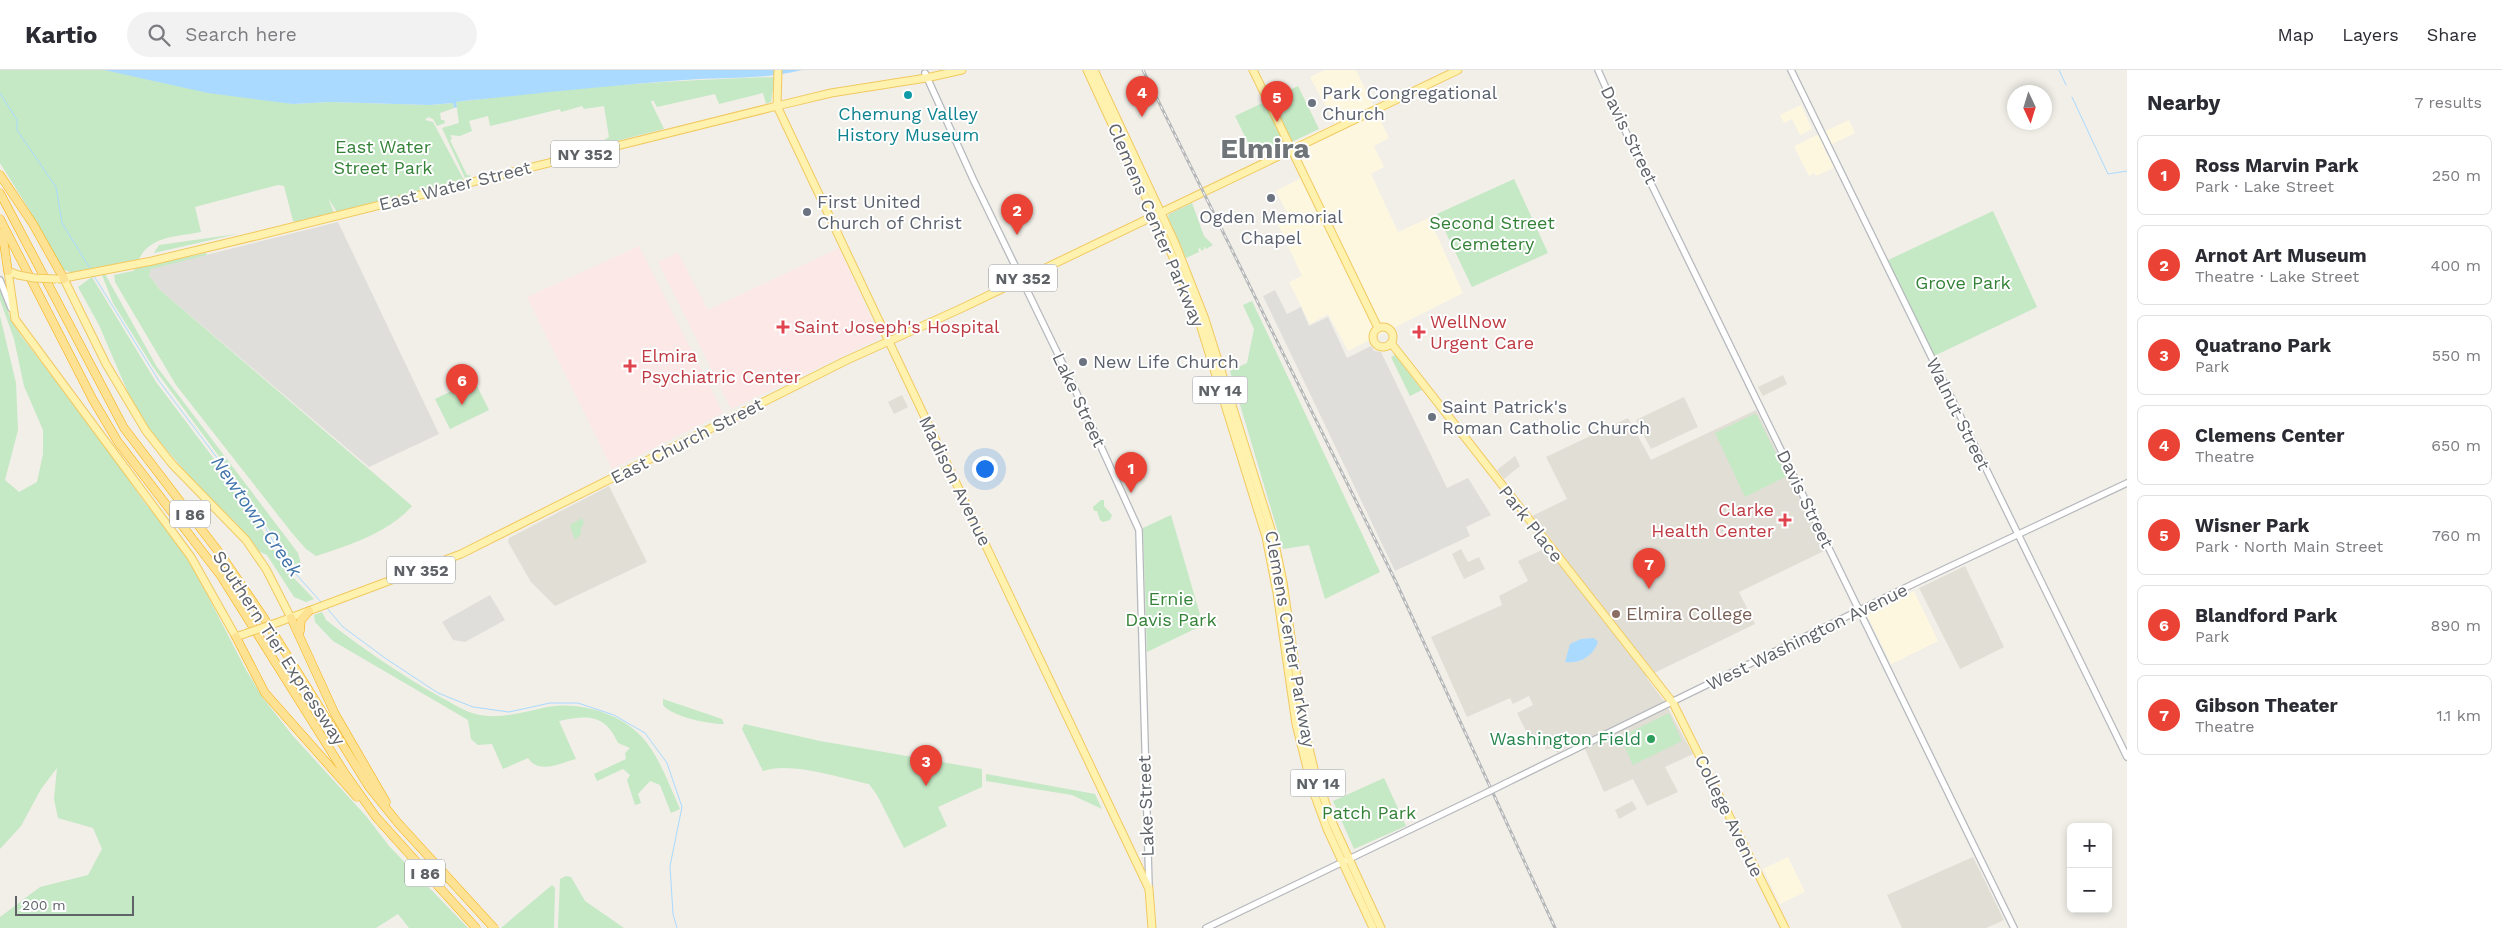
<!DOCTYPE html>
<meta charset="utf-8">
<style>
:root{--surface:#fff;--page:#f2f2f3;--text:#2b2b33;--muted:#7c7c81;--line:#e1e1e2;--accent:#ea4335}
body{margin:0;font-family:"Work Sans",sans-serif;background:var(--page);color:var(--text)}
.controls{position:absolute;right:15px;bottom:15px;display:grid;overflow:hidden;border-radius:8px;box-shadow:0 2px 8px #0003}
.controls button{width:45px;height:45px;display:grid;place-items:center;padding:0;border:0;border-bottom:1px solid var(--line);background:var(--surface);color:var(--text);font:25px sans-serif}
.compass{position:absolute;left:2007px;top:15px;width:45px;height:45px;border-radius:50%;background:var(--surface);box-shadow:0 2px 8px #0003;rotate:176deg}
.scale{position:absolute;left:15px;bottom:12px;width:119px;box-sizing:border-box;padding-left:5px;border:2px solid #5f6368;border-top:0;font-size:14px;line-height:18px;white-space:nowrap;color:#5f6368;-webkit-text-stroke:4px #fff;paint-order:stroke}
.you{position:absolute;left:984px;top:398px;width:18px;height:18px;margin:-12px;border:4px solid #fff;border-radius:50%;background:#1a73e8;box-shadow:0 0 0 8px #1a73e833}
.badge{display:grid;place-items:center;width:32px;height:32px;border-radius:50%;background:var(--accent);color:#fff;font-size:16px;font-weight:700}
.pin{position:absolute;translate:-50% -41px;filter:drop-shadow(0 1px 2px #0008)}
.pin::after{content:'';position:absolute;top:26px;width:18px;height:15px;background:inherit;clip-path:polygon(0 0,100% 0,50% 100%)}
.list{margin:0;padding:0;list-style:none}
h2{display:flex;justify-content:space-between;align-items:center;height:65px;margin:0;padding:0 20px;font-size:21px}
h2 small{font-size:16px;font-weight:400;color:var(--muted)}
.list li{display:grid;grid-template-columns:32px 1fr auto;gap:15px;align-items:center;box-sizing:border-box;height:80px;margin:0 10px 10px;padding:0 10px;border:1px solid var(--line);border-radius:8px}
.list b{display:block;font-size:19px;white-space:nowrap}
.list p{margin:0;font-size:16px;white-space:nowrap;color:var(--muted)}
.list em{font-size:16px;font-style:normal;color:var(--muted)}
.icon{flex:none;width:28px;height:28px;fill:none;stroke:currentColor;stroke-width:2;stroke-linecap:round;stroke-linejoin:round}
.map{position:relative;flex:none;width:2127px;height:858px;overflow:hidden}
header{display:flex;align-items:center;gap:30px;box-sizing:border-box;height:70px;padding:0 25px;background:var(--surface);border-bottom:1px solid var(--line)}
header strong{font-size:24px}
nav{display:flex;gap:28px;margin-inline-start:auto;font-size:18px}
.search{width:350px;height:45px;background:var(--page);display:flex;align-items:center;gap:12px;box-sizing:border-box;padding:0 18px;border-radius:28px;color:var(--muted);font-size:19px}
main{display:flex}
aside{flex:1;background:var(--surface)}
.map>svg:first-child{display:block}
.commercial{fill:#fef7e0}
.industrial{fill:#e0deda}
.education{fill:#e1ded6}
.medical{fill:#fce8e6}
.green{fill:#c5e8c5}
.water{fill:#aadaff}
.lines{fill:none;stroke-linecap:round;stroke-linejoin:round}
.stream{stroke:#aadaff;stroke-width:1}
.minor-casing{stroke:#b5b8bc;stroke-width:8}
.major-casing{stroke:#f2c960;stroke-width:9}
.highway-casing{stroke:#f9ab00;stroke-width:9}
.minor{stroke:#fff;stroke-width:5.5}
.major{stroke:#fff2af;stroke-width:7}
.highway{stroke:#fde293;stroke-width:8}
.rail-casing{stroke:#b6b7b8;stroke-width:3}
.rail{stroke:#fff;stroke-width:1;stroke-dasharray:4;stroke-linecap:butt}
.minor-bridge-casing{stroke:#b5b8bc;stroke-width:8;stroke-linecap:butt}
.major-bridge-casing{stroke:#f2c960;stroke-width:9;stroke-linecap:butt}
.minor-bridge{stroke:#fff;stroke-width:5.5}
.major-bridge{stroke:#fff2af;stroke-width:7}
.culture-dot{fill:#0f9aa8;stroke:#fff;stroke-width:2}
.worship-dot{fill:#6b7280;stroke:#fff;stroke-width:2}
.health-dot{fill:#e0444e;stroke:#fff;stroke-width:2}
.education-dot{fill:#8d6e63;stroke:#fff;stroke-width:2}
.leisure-dot{fill:#2e9e5b;stroke:#fff;stroke-width:2}
.labels{text-anchor:middle;stroke-width:4;stroke-linejoin:round;paint-order:stroke}
.shield{fill:#fff;stroke:#8f9295;stroke-width:1}
.shield-label{font-size:16px;font-weight:bold;fill:#5f6368}
.worship-label{font-size:18px;fill:#5b616d;stroke:#fff;text-anchor:start}
.culture-label{font-size:18px;fill:#0d838f;stroke:#fff}
.street-label{font-size:18px;fill:#5f6368;stroke:#fff}
.park-label{font-size:18px;fill:#348238;stroke:#fff}
.health-label{font-size:18px;fill:#be3a42;stroke:#fff;text-anchor:start}
.education-label{font-size:18px;fill:#785e54;stroke:#fff;text-anchor:start}
.leisure-label{font-size:18px;fill:#27864d;stroke:#fff;text-anchor:end}
.water-label{font-size:19px;font-style:italic;fill:#4174aa;stroke:#fff}
.town-label{font-size:28px;font-weight:bold;fill:#70757a;stroke:#fff}
</style>
<header>
<strong>Kartio</strong>
<div class="search"><svg class="icon" aria-label="search" viewBox="0 0 24 24"><circle cx="10" cy="10" r="6"/><path d="M15 15l6 6"/></svg>Search here</div>
<nav><a>Map</a><a>Layers</a><a>Share</a></nav>
</header>
<main>
<div class="map">
<svg width="2127" height="858" viewBox="0 0 2127 858">
<rect width="100%" height="100%" fill="#f1efe8"/>
<g class="commercial">
<polygon points="1325,0 1356,0 1389,68 1374,76 1384,97 1371,104 1398,162 1429,148 1463,223 1348,281 1328,244 1310,254 1289,212 1302,206 1276,150 1288,145 1276,121 1307,105 1293,73 1335,54 1310,7"/>
<polygon points="1801,35 1812,59 1800,65 1792,49 1784,53 1780,45"/>
<polygon points="1849,50 1855,63 1824,78 1834,98 1816,106 1814,103 1809,106 1794,76"/>
<polygon points="1914,521 1938,571 1891,594 1867,545"/>
<polygon points="1788,787 1805,822 1780,834 1763,799"/>
</g>
<g class="industrial">
<polygon points="338,152 439,364 369,397 160,220 149,205 150,199"/>
<polygon points="1275,220 1287,244 1301,237 1309,256 1328,247 1347,288 1371,276 1374,281 1381,282 1447,418 1468,408 1491,445 1466,457 1470,466 1395,501 1263,226"/>
<polygon points="490,525 505,550 465,572 453,570 442,552"/>
</g>
<g class="education">
<polygon points="1783,305 1787,314 1763,326 1758,317"/>
<polygon points="902,325 908,337 894,344 888,332"/>
<polygon points="1684,327 1698,357 1651,379 1636,350"/>
<polygon points="1756,340 1826,480 1739,522 1755,554 1646,607 1664,631 1693,684 1665,697 1678,722 1647,736 1633,709 1604,722 1581,670 1557,683 1553,677 1546,680 1544,674 1535,679 1517,643 1533,635 1529,626 1513,634 1510,628 1467,647 1431,567 1502,535 1499,526 1528,511 1518,491 1555,474 1532,446 1567,429 1546,387 1628,348 1651,390"/>
<polygon points="1515,386 1520,396 1504,409 1497,400"/>
<polygon points="609,416 647,492 555,536 531,512 508,472 509,468"/>
<polygon points="1461,479 1468,492 1479,487 1485,499 1464,509 1452,484"/>
<polygon points="1965,496 2004,577 1960,599 1919,518"/>
<polygon points="1632,731 1637,739 1619,749 1615,740"/>
<polygon points="1973,787 2004,850 1986,858 1902,858 1887,825"/>
</g>
<g class="medical">
<polygon points="639,176 723,343 612,399 527,227"/>
<polygon points="839,178 878,264 876,270 731,339 658,192 678,183 708,240"/>
</g>
<g class="green">
<path d="M0,0H104L293,34L330,32L430,35L453,33L454,38L440,43L441,50H444L445,53L437,56L433,49L428,47L425,50L433,52L466,114L337,142L328,128L334,143L296,152L293,151L284,116L278,115L195,137L201,162C177,167 151,165 139,189L73,203L61,199L33,146L0,93Z"/>
<path d="M775,7L771,32L766,34L763,23L719,34L715,24L657,37L653,30L651,32L664,59L585,79L584,75C594,75 600,73 609,67L604,36L584,39L582,36L561,42L560,39L490,56L488,46L469,51L472,61L460,66L450,65L452,69L450,70L467,105L472,106L465,108L442,58L459,53L456,32C562,18 668,10 775,7Z"/>
<polygon points="1298,16 1319,59 1256,89 1235,46"/>
<polygon points="1514,109 1548,183 1472,217 1437,144"/>
<polygon points="1192,133 1204,166 1213,175 1206,179 1204,176 1204,179 1202,181 1200,178 1198,179 1199,182 1186,188 1168,147 1169,144"/>
<polygon points="1993,141 2037,237 1934,286 1888,190"/>
<polygon points="237,164 154,183 159,175"/>
<path d="M206,183L207,185L151,199L149,205L160,220L412,436C388,463 350,475 316,486L306,479L292,463L176,315L115,212L114,205L133,201L136,198Z"/>
<polygon points="105,204 157,297 298,483 301,494 297,496 288,490 249,427 153,297 113,233 102,205"/>
<polygon points="92,207 156,312 245,430 284,498 314,529 306,532 294,527 267,485 260,482 235,452 204,423 152,363 129,325 99,255 78,217"/>
<polygon points="0,217 11,250 22,267 98,366 145,433 183,478 246,600 263,628 293,666 366,746 389,776 468,858 409,858 398,844 376,858 0,858 0,847 40,817 88,805 102,779 93,758 58,748 54,729 57,698 41,719 21,756 0,779 0,246 16,313 18,360 5,410 19,422 37,412 43,384 43,360 24,316 14,269 0,230"/>
<polygon points="1252,231 1380,502 1325,529 1309,475 1283,479 1230,301 1247,293 1254,259 1243,235"/>
<polygon points="1395,285 1422,320 1410,326 1391,287"/>
<polygon points="474,310 489,340 450,359 435,329"/>
<polygon points="1754,344 1757,345 1787,406 1745,427 1715,363"/>
<polygon points="1101,430 1104,430 1104,436 1112,445 1110,450 1103,452 1100,450 1097,441 1094,441 1093,437"/>
<polygon points="1171,445 1203,555 1147,582 1143,458"/>
<polygon points="582,448 584,453 581,458 581,464 575,470 570,455"/>
<path d="M322,542L326,550C363,579 401,605 442,628C452,633 462,640 472,643C498,651 522,642 547,637C577,631 619,642 641,666C659,685 669,715 680,739L671,743L660,715L650,711L638,724L641,733L635,735L627,710L630,705L623,699L597,711L594,704L626,689L625,683L630,678L618,673C605,644 588,645 559,651L576,689C560,693 539,705 528,688L503,699L492,674L478,675L471,669L468,650L333,571L315,552L314,545Z"/>
<path d="M663,629L722,649L724,654C708,654 673,647 663,635Z"/>
<polygon points="1669,643 1682,671 1633,695 1620,667"/>
<path d="M744,654L820,671L982,699V717L938,737L947,756L904,778L877,725L869,714C841,708 789,691 763,701L742,659Z"/>
<polygon points="986,704 1095,724 1102,739 1072,725 986,711"/>
<polygon points="1384,708 1406,756 1354,779 1333,731"/>
<polygon points="566,806 571,807 585,831 624,858 558,858 560,809"/>
<polygon points="552,815 555,818 554,858 501,858"/>
</g>
<g class="water">
<path d="M104,0H802C763,10 724,7 684,10C613,15 543,23 472,30L456,32L457,37L454,38L453,33L430,35L330,32L293,34L208,23Z"/>
<path d="M1594,568L1598,572C1593,586 1580,594 1565,592L1570,574L1581,569Z"/>
</g>
<g class="lines">
<g class="stream">
<polyline points="2059,0 2066,15"/>
<polyline points="0,23 17,50 17,60 56,117 62,153 91,200"/>
<polyline points="2072,27 2108,104 2127,101"/>
<polyline points="94,206 159,311 252,434 285,492 321,532"/>
<polyline points="326,537 343,557 385,588 438,623 473,637 509,642 550,633 578,633 614,645 645,663 667,693 682,737 670,796 673,844 677,858"/>
</g>
<defs>
<g id="minor">
<polyline points="1598,0 1622,54 2014,858"/>
<polyline points="1791,0 2127,687"/>
<polyline points="925,3 973,109 1071,311 1139,460 1149,817"/>
<polyline points="0,210 11,238"/>
<polyline points="1506,713 1913,514 2127,413"/>
<polyline points="1206,858 1488,722"/>
</g>
<g id="major">
<polyline points="778,0 777,36 1149,819 1152,858"/>
<polyline points="1087,0 1169,178 1199,251 1266,467 1277,523 1296,654 1312,718 1327,759 1373,858"/>
<polyline points="1094,0 1175,173 1205,249 1274,469 1283,512 1304,657 1315,703 1333,754 1381,858"/>
<polyline points="1253,0 1378,258"/>
<polyline points="18,205 8,201 15,249 191,487 236,567 247,563"/>
<polyline points="59,209 152,191 256,166 777,36 831,23 926,8 962,0"/>
<polyline points="64,209 106,294 146,361 172,394 246,470 266,499 291,548"/>
<circle cx="1383" cy="267" r="10"/>
<polyline points="1391,273 1673,633 1785,858"/>
<polyline points="279,552 461,484 845,291 960,239 1458,0"/>
</g>
<g id="highway">
<polyline points="0,105 33,154 64,209"/>
<polyline points="0,123 124,358 221,485 264,548 369,717 398,753 494,858"/>
<polyline points="0,149 93,330 118,372 221,506 344,702 376,747 476,858"/>
<polyline points="0,163 4,174 8,201"/>
<polyline points="291,548 335,644 386,732"/>
<polyline points="300,561 301,550 309,541"/>
<polyline points="236,567 265,623 357,727"/>
</g>
</defs>
<use href="#minor" class="minor-casing"/>
<use href="#major" class="major-casing"/>
<use href="#highway" class="highway-casing"/>
<use href="#minor" class="minor"/>
<use href="#major" class="major"/>
<use href="#highway" class="highway"/>
<defs>
<polyline id="rail" points="1143,0 1396,512 1555,858"/>
</defs>
<use href="#rail" class="rail-casing"/>
<use href="#rail" class="rail"/>
<defs>
<polyline id="minor-bridge" points="1488,722 1506,713"/>
<g id="major-bridge">
<polyline points="18,205 34,208 56,209"/>
<polyline points="247,563 279,552"/>
</g>
</defs>
<use href="#minor-bridge" class="minor-bridge-casing"/>
<use href="#major-bridge" class="major-bridge-casing"/>
<use href="#minor-bridge" class="minor-bridge"/>
<use href="#major-bridge" class="major-bridge"/>
</g>
<circle class="culture-dot" cx="908" cy="25" r="5"/>
<g class="worship-dot">
<circle cx="1312" cy="33" r="5"/>
<circle cx="1271" cy="128" r="5"/>
<circle cx="807" cy="142" r="5"/>
<circle cx="1083" cy="292" r="5"/>
<circle cx="1432" cy="347" r="5"/>
</g>
<g class="health-dot">
<path d="M780.5 249.5h5v5h5v5h-5v5h-5v-5h-5v-5h5z"/>
<path d="M1416.5 254.5h5v5h5v5h-5v5h-5v-5h-5v-5h5z"/>
<path d="M627.5 288.5h5v5h5v5h-5v5h-5v-5h-5v-5h5z"/>
<path d="M1782.5 442.5h5v5h5v5h-5v5h-5v-5h-5v-5h5z"/>
</g>
<circle class="education-dot" cx="1616" cy="544" r="5"/>
<circle class="leisure-dot" cx="1651" cy="669" r="5"/>
<g class="labels">
<g class="shield">
<rect x="551" y="70.5" width="68" height="27" rx="4"/>
<rect x="989" y="194.5" width="68" height="27" rx="4"/>
<rect x="1192.5" y="306.5" width="55" height="27" rx="4"/>
<rect x="170" y="430.5" width="40" height="27" rx="4"/>
<rect x="387" y="486.5" width="68" height="27" rx="4"/>
<rect x="1290.5" y="699.5" width="55" height="27" rx="4"/>
<rect x="405" y="789.5" width="40" height="27" rx="4"/>
</g>
<g class="shield-label">
<text x="585" y="90">NY 352</text>
<text x="1023" y="214">NY 352</text>
<text x="1220" y="326">NY 14</text>
<text x="190" y="450">I 86</text>
<text x="421" y="506">NY 352</text>
<text x="1318" y="719">NY 14</text>
<text x="425" y="809">I 86</text>
</g>
<g class="worship-label">
<text x="1322" y="29">Park Congregational<tspan x="1322" dy="21">Church</tspan></text>
<text x="817" y="138">First United<tspan x="817" dy="21">Church of Christ</tspan></text>
<text x="1271" y="153" text-anchor="middle">Ogden Memorial<tspan x="1271" dy="21">Chapel</tspan></text>
<text x="1093" y="298">New Life Church</text>
<text x="1442" y="343">Saint Patrick's<tspan x="1442" dy="21">Roman Catholic Church</tspan></text>
</g>
<g class="culture-label">
<text x="908" y="50">Chemung Valley<tspan x="908" dy="21">History Museum</tspan></text>
</g>
<g class="street-label">
<text transform="translate(1629 65) rotate(64)" y="6">Davis Street</text>
<text transform="translate(455 116) rotate(-14)" y="6">East Water Street</text>
<text transform="translate(1156 155) rotate(67)" y="6">Clemens Center Parkway</text>
<text transform="translate(1079 330) rotate(65)" y="6">Lake Street</text>
<text transform="translate(1958 344) rotate(64)" y="6">Walnut Street</text>
<text transform="translate(687 371) rotate(-27)" y="6">East Church Street</text>
<text transform="translate(955 411) rotate(64)" y="6">Madison Avenue</text>
<text transform="translate(1805 429) rotate(64)" y="6">Davis Street</text>
<text transform="translate(1531 454) rotate(52)" y="6">Park Place</text>
<text transform="translate(1807 567) rotate(-26)" y="6">West Washington Avenue</text>
<text transform="translate(1290 569) rotate(80)" y="6">Clemens Center Parkway</text>
<text transform="translate(279 578) rotate(57)" y="6">Southern Tier Expressway</text>
<text transform="translate(1146 736) rotate(-92)" y="6">Lake Street</text>
<text transform="translate(1729 746) rotate(64)" y="6">College Avenue</text>
</g>
<g class="park-label">
<text x="383" y="83">East Water<tspan x="383" dy="21">Street Park</tspan></text>
<text x="1492" y="159">Second Street<tspan x="1492" dy="21">Cemetery</tspan></text>
<text x="1963" y="219">Grove Park</text>
<text x="1171" y="535">Ernie<tspan x="1171" dy="21">Davis Park</tspan></text>
<text x="1369" y="749">Patch Park</text>
</g>
<g class="health-label">
<text x="1430" y="258">WellNow<tspan x="1430" dy="21">Urgent Care</tspan></text>
<text x="794" y="263">Saint Joseph's Hospital</text>
<text x="641" y="292">Elmira<tspan x="641" dy="21">Psychiatric Center</tspan></text>
<text x="1774" y="446" text-anchor="end">Clarke<tspan x="1774" dy="21">Health Center</tspan></text>
</g>
<g class="education-label">
<text x="1626" y="550">Elmira College</text>
</g>
<g class="leisure-label">
<text x="1641" y="675">Washington Field</text>
</g>
<g class="water-label">
<text transform="translate(257 446) rotate(55)" y="7">Newtown Creek</text>
</g>
<g class="town-label">
<text x="1265" y="88">Elmira</text>
</g>
</g>
</svg>
<div class="controls">
<button>+</button>
<button>−</button>
</div>
<svg class="compass" viewBox="-18 -18 36 36"><path d="M0-13l5 13h-10z" fill="#e53935"/><path d="M0 13l5-13h-10z" fill="#7c7c81"/></svg>
<div class="scale">200 m</div>
<div class="you"></div>
<div class="pin badge" style="left:1131px;top:423px">1</div>
<div class="pin badge" style="left:1017px;top:165px">2</div>
<div class="pin badge" style="left:926px;top:716px">3</div>
<div class="pin badge" style="left:1142px;top:47px">4</div>
<div class="pin badge" style="left:1277px;top:52px">5</div>
<div class="pin badge" style="left:462px;top:335px">6</div>
<div class="pin badge" style="left:1649px;top:519px">7</div>
</div>
<aside>
<h2>Nearby<small>7 results</small></h2>
<ul class="list">
<li><span class="badge">1</span><div><b>Ross Marvin Park</b><p>Park · Lake Street</p></div><em>250 m</em></li>
<li><span class="badge">2</span><div><b>Arnot Art Museum</b><p>Theatre · Lake Street</p></div><em>400 m</em></li>
<li><span class="badge">3</span><div><b>Quatrano Park</b><p>Park</p></div><em>550 m</em></li>
<li><span class="badge">4</span><div><b>Clemens Center</b><p>Theatre</p></div><em>650 m</em></li>
<li><span class="badge">5</span><div><b>Wisner Park</b><p>Park · North Main Street</p></div><em>760 m</em></li>
<li><span class="badge">6</span><div><b>Blandford Park</b><p>Park</p></div><em>890 m</em></li>
<li><span class="badge">7</span><div><b>Gibson Theater</b><p>Theatre</p></div><em>1.1 km</em></li>
</ul>
</aside>
</main>
